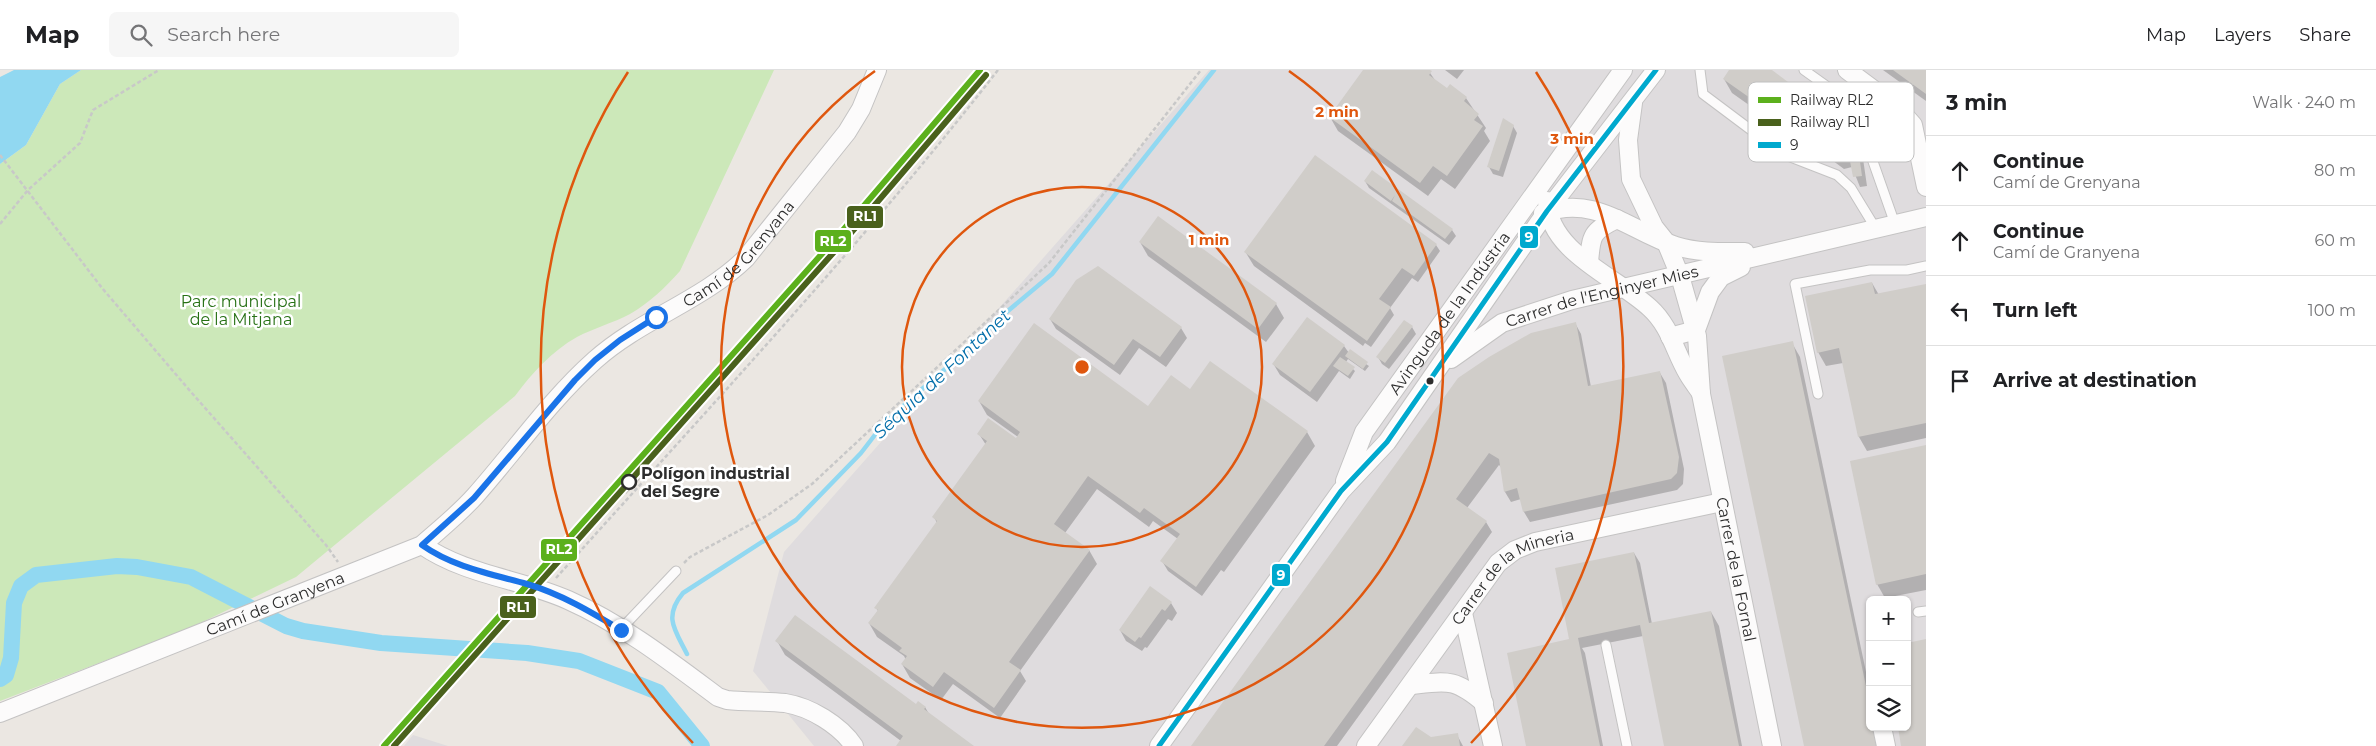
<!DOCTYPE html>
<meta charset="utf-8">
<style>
:root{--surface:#fff;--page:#f6f6f6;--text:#202124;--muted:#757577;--line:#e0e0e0}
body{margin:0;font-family:Montserrat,sans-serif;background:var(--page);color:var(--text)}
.controls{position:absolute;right:15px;bottom:15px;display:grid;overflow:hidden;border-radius:8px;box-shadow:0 1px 4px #0004}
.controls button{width:45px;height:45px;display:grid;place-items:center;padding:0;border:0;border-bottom:1px solid var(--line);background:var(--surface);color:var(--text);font:25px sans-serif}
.stop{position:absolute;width:15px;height:15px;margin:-11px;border:4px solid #1a73e8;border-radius:50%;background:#fff}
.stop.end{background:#1a73e8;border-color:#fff;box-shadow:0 1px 5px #0008}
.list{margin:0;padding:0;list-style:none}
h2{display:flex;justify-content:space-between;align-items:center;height:65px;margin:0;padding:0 20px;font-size:21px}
h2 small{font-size:16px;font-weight:400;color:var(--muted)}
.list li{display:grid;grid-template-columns:32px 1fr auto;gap:15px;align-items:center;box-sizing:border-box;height:70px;padding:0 20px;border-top:1px solid var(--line)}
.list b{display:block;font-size:19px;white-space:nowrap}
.list p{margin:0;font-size:16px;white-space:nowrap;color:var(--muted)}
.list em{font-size:16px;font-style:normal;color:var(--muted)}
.icon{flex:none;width:28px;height:28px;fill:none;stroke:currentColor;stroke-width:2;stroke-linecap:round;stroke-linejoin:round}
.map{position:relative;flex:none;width:1926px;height:676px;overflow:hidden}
header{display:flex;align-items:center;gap:30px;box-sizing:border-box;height:70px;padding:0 25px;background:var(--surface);border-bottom:1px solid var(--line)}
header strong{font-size:24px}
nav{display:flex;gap:28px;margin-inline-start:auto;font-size:18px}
.search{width:350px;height:45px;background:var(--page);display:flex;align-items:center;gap:12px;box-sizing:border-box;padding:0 18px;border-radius:8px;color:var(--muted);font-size:19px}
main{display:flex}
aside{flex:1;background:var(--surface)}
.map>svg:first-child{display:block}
.industrial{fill:#dfdcde;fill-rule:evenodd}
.green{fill:#cce8b9}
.water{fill:#91d8f1}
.shadow{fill:#0003}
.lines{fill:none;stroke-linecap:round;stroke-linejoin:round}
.stream{stroke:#91d8f1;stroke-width:4.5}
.canal{stroke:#91d8f1;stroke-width:16}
.building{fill:#d0cdc9}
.lane-casing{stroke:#c4c3c3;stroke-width:11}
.street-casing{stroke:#c4c3c3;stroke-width:20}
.path{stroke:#c8c8c8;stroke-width:2.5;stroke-dasharray:4 2.5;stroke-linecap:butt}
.lane{stroke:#fcfbfb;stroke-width:9}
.street{stroke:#fcfbfb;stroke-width:18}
.bus-1-casing{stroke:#fff;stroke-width:9}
.bus-1{stroke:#00a9ce;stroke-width:5}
.rail-1-casing{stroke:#fff;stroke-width:10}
.rail-2-casing{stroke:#fff;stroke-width:10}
.rail-1{stroke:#5cb01c;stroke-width:6}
.rail-2{stroke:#4a611c;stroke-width:6}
.route{stroke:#1a73e8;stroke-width:6}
.ring{fill:none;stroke:#df570e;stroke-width:2.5}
.bus-dot{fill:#2d2d2d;stroke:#fff;stroke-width:2}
.stop-dot{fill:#fff;stroke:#2d2d2d;stroke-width:2.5}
.labels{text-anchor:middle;stroke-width:5;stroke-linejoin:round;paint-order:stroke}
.street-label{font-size:16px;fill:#2d2d2d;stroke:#fff}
.park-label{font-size:16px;fill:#277115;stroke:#fff}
.stop-label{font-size:16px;font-weight:bold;fill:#2d2d2d;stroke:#fff;text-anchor:start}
.water-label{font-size:18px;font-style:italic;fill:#046faa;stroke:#fff}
.key{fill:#fff;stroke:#c0c0c0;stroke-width:1}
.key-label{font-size:14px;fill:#2d2d2d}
.centre{fill:#df570e;stroke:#fff;stroke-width:2.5}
.ring-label{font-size:15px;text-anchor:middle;font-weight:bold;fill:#df570e;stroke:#fff;stroke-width:5;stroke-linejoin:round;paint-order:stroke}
.line-badge{stroke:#fff;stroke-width:2}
.badge-label{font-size:14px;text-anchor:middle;font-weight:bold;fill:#fff}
</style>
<header>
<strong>Map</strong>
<div class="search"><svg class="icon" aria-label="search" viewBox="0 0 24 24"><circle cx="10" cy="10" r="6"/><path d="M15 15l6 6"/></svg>Search here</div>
<nav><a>Map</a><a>Layers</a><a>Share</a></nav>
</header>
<main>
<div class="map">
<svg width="1926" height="676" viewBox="0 0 1926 676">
<rect width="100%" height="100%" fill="#ebe7e2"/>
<g class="industrial">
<path d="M1209,0H1926V676H814L753,601L784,482ZM1870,530H1907V657H1870Z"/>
<polygon points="413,665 448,676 404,676"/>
</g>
<path class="green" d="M81,0H774L680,201C665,218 649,233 630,244C613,253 594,258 577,267C552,281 532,303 515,326L296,507L190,558L0,631V94L26,75L60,14Z"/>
<polygon class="water" points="14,0 81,0 60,14 26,75 0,94 0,7"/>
<g class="shadow">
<polygon points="1365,0 1428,0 1437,13 1447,20 1466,28 1486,58 1484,61 1490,71 1455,119 1441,109 1428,126 1338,61 1330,47"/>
<polygon points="1445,0 1464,0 1457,9"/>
<polygon points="1731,0 1769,0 1855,64 1861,75 1867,116 1860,117 1852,97 1844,99 1809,73 1807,76 1732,23 1724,9"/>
<polygon points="1883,0 1926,0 1926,31"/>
<polygon points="1513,56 1517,63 1503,107 1493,104 1489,97"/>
<polygon points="1372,102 1452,160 1456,166 1449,175 1369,118 1365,111"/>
<polygon points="1140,172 1276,234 1284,248 1266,272 1148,186"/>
<polygon points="1436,175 1440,181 1418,212 1412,208 1390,238 1394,245 1371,277 1365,273 1363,276 1254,196 1246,183"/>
<polygon points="1872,213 1879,225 1926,215 1926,368 1867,381 1859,367 1843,293 1826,296 1818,282"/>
<polygon points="1050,249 1181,258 1187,268 1166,297 1139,278 1120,305 1056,259"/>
<polygon points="1575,253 1581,264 1591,317 1660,303 1666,313 1684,399 1683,414 1677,420 1530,452 1524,442 1521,429 1511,432 1505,422 1501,397 1499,395 1467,438 1486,452 1492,462 1337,676 1192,676"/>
<polygon points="1412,257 1416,264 1389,299 1382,294 1378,287"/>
<polygon points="1792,273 1800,287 1870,621 1870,657 1805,676"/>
<polygon points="1344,276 1349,283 1369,296 1365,301 1348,289 1346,292 1355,301 1350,309 1339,301 1317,332 1280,305 1274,295"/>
<polygon points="1211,293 1307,362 1315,376 1224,502 1221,500 1202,526 1168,501 1162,491 1178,469 1153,451 1149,457 1097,419 1065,463 1089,480 1097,494 1020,601 1026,611 1000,648 953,614 941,630 910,608 902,594 906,590 904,586 877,567 869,553 878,541 876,538 937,453 934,447 986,375 979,364 1016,369 1018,367 987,345 979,331 1149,338 1191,320"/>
<polygon points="1926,376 1926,520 1885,528 1877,514"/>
<polygon points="639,406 640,409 626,424 622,418"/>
<polygon points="1634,483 1640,493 1652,554 1711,542 1719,556 1742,676 1666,676 1643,566 1582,578 1585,583 1603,676 1527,676 1571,571"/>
<polygon points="1171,533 1177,543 1172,551 1168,549 1147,578 1145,577 1142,581 1126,571 1120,560"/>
<polygon points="777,571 916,636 925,637 929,644 972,676 898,676 901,671 785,585"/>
<polygon points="1457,665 1463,676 1404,676 1431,668"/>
</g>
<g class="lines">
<path class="stream" d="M687,584C675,560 663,547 683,523L796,450L861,383L881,357L914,326L980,269L1003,245L1052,204L1214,0"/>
<polyline class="canal" points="0,609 6,605 11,588 14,533 21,516 36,505 117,496 137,497 191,507 286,556 303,561 381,573 527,583 579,591 658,622 702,676"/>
</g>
<g class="building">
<polygon points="1363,0 1430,0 1432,1 1429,5 1447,18 1450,14 1467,27 1464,31 1479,44 1474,50 1483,56 1447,106 1433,96 1420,113 1329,47"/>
<polygon points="1729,0 1772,0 1856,63 1862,106 1853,107 1849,86 1837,89 1723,9"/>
<polygon points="1893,0 1926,0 1926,24"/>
<polygon points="1503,48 1514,55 1499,101 1487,97"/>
<polygon points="1315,85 1437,174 1414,206 1402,198 1379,229 1391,237 1367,271 1244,182"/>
<polygon points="1372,100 1453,159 1445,169 1392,131 1395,125 1391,131 1364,111"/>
<polygon points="1158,146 1277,233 1258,259 1139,172"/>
<polygon points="1098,196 1182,257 1160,287 1133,269 1114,295 1049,249 1076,210"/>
<polygon points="1872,212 1875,224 1926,214 1926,353 1858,367 1839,278 1817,283 1805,226"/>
<polygon points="1307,247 1345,275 1310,322 1272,294"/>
<polygon points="1404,250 1413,256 1385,293 1376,287"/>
<polygon points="1576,252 1588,316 1660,301 1679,387 1677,403 1671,409 1523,442 1517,418 1504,422 1499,389 1489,383 1456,429 1487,451 1324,676 1191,676 1458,308 1489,287 1531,263"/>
<polygon points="1034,253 1148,336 1171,305 1190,319 1210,291 1308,361 1196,517 1160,491 1180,464 1144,438 1140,443 1088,406 1054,454 1090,480 1009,592 1021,600 994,638 944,602 933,617 901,594 907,586 899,581 902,578 868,553 878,540 874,538 937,451 932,447 987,371 977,364 988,348 1016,368 1020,362 978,331"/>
<polygon points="1793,271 1870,635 1870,657 1874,657 1878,676 1804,676 1722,286"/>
<polygon points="1350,279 1368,292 1363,299 1345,286"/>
<polygon points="1340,287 1355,297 1348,306 1333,296"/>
<polygon points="1926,375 1926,504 1876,515 1850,391"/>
<polygon points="636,401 640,405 624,422 620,418"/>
<polygon points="1634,482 1649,553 1711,541 1739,676 1664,676 1640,555 1578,568 1600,676 1526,676 1507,583 1569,569 1555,498"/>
<polygon points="1150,516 1172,532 1165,541 1162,539 1141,568 1139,567 1135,572 1119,560"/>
<polygon points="795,545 916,634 918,631 926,637 924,639 974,676 896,676 903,666 775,571"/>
<polygon points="1926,569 1926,676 1901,676 1898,657 1907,657 1907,573"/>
<polygon points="1416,657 1431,667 1458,663 1460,676 1402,676"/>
</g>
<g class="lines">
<defs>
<g id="lane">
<polyline points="1700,0 1703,24 1783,84 1837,105 1851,118 1876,159"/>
<polyline points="1804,0 1860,40 1870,83 1895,154"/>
<polyline points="1818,324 1795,214 1870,200 1907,200 1926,196"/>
<polyline points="1918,542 1926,541"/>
<polyline points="621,559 676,501"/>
<polyline points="1606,575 1627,676"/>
</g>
<g id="street">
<polyline points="1847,0 1898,38 1913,55 1926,117"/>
<path id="s1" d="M1633,33L1628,70L1631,109L1654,157L1666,172L1680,206L1697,266L1701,324L1772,676"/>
<path d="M1547,131C1549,183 1617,207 1650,238C1670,256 1675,282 1688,304C1692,311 1697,317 1701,323"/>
<path d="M1543,143C1597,124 1629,161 1676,176C1699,183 1722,182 1745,182"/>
<path d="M1589,193C1591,166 1591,161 1617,149"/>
<polyline points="1670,267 1696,260 1710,222 1721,207 1741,197"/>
<path id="s2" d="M1451,289L1502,253L1572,230L1926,147"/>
<path id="s3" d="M1345,411L1364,362L1623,0"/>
<path d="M422,475C465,505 521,509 568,530C622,554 671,592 718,627L727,630C746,632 766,631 785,633C810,637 840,655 854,676"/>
<polyline points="1463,543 1493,676"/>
<path d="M1411,615C1447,611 1455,608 1484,633"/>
<path id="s4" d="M0,643L422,475C440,459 459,444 475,426C515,381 550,330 595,290C641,249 702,231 746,188L847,62L861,39L877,0"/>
<polyline points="1882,657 1886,676"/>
<polyline points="1159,676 1341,421 1387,372 1547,141 1656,0"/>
<path id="s5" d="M1366,676L1498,493L1515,480L1535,472L1722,432"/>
</g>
</defs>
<use href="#lane" class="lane-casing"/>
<use href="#street" class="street-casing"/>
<g class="path">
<polyline points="0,85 102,218 191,322 326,475 338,492"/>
<polyline points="0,154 28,120 80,73 93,40 159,0"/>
<polyline points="684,493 690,487 768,445 812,414 1049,193 1201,0"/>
<path d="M556,508C706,341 860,177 998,0"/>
</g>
<use href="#lane" class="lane"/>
<use href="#street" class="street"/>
<defs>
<polyline id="bus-1" points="1159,676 1341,421 1387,372 1547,141 1656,0"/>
</defs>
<use href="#bus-1" class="bus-1-casing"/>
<use href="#bus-1" class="bus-1"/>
<defs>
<polyline id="rail-1" points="384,676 844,159 980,0"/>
<polyline id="rail-2" points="394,676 850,164 986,5"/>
</defs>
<use href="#rail-1" class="rail-1-casing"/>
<use href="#rail-2" class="rail-2-casing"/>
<use href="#rail-1" class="rail-1"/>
<use href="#rail-2" class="rail-2"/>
</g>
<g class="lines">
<path class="route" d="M621,560C591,542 561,524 527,514C491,504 453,497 422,475L474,428L575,310L595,290L620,270L656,247"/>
</g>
<g class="ring">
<circle cx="1082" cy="297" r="180"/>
<path d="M1289 1A361 361 0 1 1 875 1"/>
<path d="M693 673A541 541 0 0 1 628 2M1536 2A541 541 0 0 1 1471 673"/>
</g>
<circle class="bus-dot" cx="1430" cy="311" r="4.5"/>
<circle class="stop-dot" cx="629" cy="412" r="7"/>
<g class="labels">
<g class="street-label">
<text dy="6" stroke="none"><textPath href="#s4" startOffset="888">Camí de Grenyana</textPath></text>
<text dy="6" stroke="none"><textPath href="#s2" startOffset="166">Carrer de l'Enginyer Mies</textPath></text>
<text dy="6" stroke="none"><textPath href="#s3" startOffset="199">Avinguda de la Indústria</textPath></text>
<text dy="6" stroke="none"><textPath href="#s1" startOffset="485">Carrer de la Fornal</textPath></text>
<text dy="6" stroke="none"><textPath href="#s5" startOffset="230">Carrer de la Mineria</textPath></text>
<text dy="6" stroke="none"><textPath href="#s4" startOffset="296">Camí de Granyena</textPath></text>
</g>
<g class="park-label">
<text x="241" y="237">Parc municipal<tspan x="241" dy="18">de la Mitjana</tspan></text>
</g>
<g class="stop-label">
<text x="641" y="409">Polígon industrial<tspan x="641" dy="18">del Segre</tspan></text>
</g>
<g class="water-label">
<text transform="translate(942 304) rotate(-43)" y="6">Séquia de Fontanet</text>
</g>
</g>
<rect x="1748" y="12" width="166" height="80" rx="8" class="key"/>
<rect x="1758" y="27" width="23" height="6" fill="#5cb01c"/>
<rect x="1758" y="49" width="23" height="7" fill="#4a611c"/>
<rect x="1758" y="72" width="23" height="6" fill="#00a9ce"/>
<g class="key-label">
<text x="1790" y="35">Railway RL2</text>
<text x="1790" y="57">Railway RL1</text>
<text x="1790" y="80">9</text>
</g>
<circle cx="1082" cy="297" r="8" class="centre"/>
<g class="ring-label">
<text x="1337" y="47">2 min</text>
<text x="1572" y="74">3 min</text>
<text x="1209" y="175">1 min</text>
</g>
<g class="line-badge">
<rect x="846" y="135" width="38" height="24" rx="5" fill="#4a611c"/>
<rect x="1519" y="155" width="20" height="24" rx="5" fill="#00a9ce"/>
<rect x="814" y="159" width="38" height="24" rx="5" fill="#5cb01c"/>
<rect x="540" y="468" width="38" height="24" rx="5" fill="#5cb01c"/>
<rect x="1271" y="493" width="20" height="24" rx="5" fill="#00a9ce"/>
<rect x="499" y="525" width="38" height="24" rx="5" fill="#4a611c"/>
</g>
<g class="badge-label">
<text x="865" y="151">RL1</text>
<text x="1529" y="172">9</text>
<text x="833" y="176">RL2</text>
<text x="559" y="484">RL2</text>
<text x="1281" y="510">9</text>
<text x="518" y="542">RL1</text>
</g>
</svg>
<div class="controls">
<button>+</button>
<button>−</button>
<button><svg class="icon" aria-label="layers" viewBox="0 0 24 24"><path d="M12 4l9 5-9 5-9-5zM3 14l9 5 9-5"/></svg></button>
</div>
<div class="stop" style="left:656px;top:247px"></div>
<div class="stop end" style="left:621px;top:560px"></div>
</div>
<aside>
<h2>3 min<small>Walk · 240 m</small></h2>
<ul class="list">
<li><svg class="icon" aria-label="ahead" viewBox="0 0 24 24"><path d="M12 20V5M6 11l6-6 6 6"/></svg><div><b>Continue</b><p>Camí de Grenyana</p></div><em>80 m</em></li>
<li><svg class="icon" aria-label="ahead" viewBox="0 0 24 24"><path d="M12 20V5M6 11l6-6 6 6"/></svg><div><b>Continue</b><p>Camí de Granyena</p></div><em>60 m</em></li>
<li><svg class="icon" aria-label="left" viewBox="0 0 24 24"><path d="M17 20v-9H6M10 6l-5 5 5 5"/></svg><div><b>Turn left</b></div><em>100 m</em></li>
<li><svg class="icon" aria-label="arrive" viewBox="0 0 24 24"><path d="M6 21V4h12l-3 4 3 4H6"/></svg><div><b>Arrive at destination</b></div></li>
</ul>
</aside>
</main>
